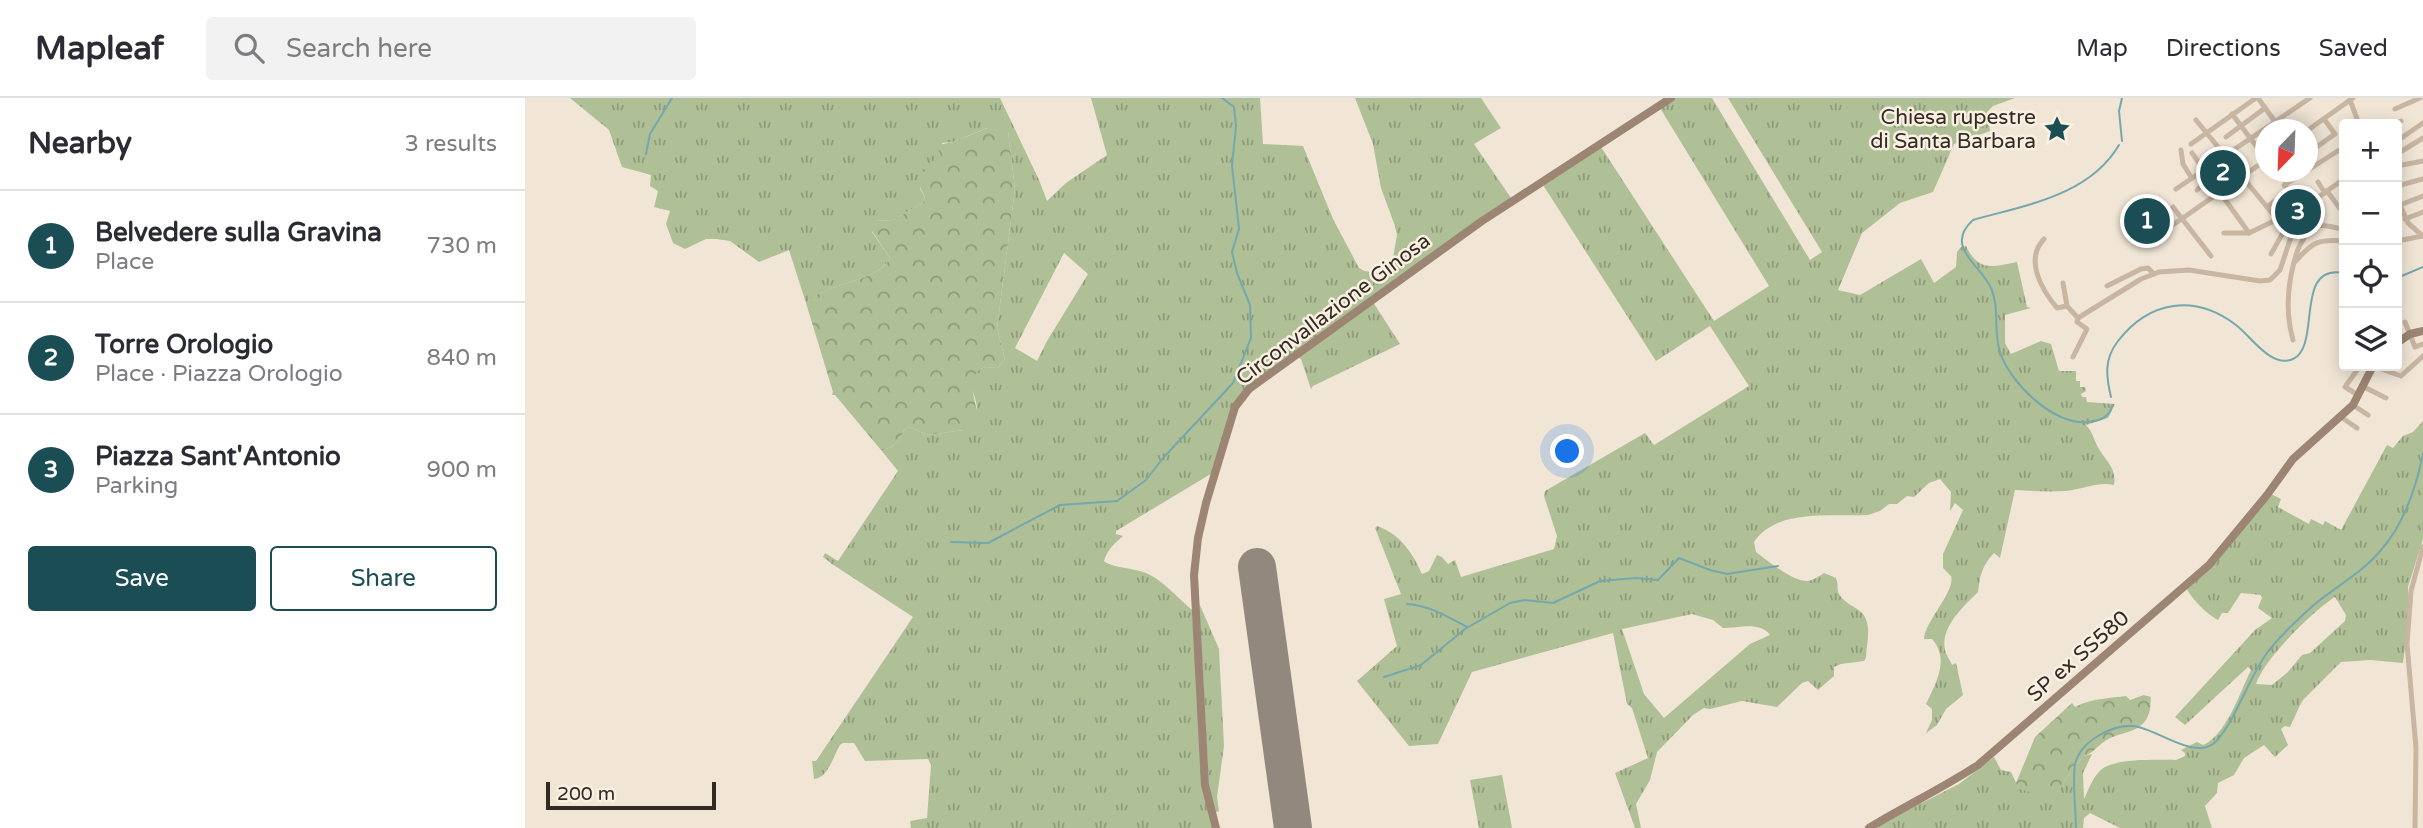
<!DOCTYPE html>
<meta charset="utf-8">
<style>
:root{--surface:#fff;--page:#f2f2f3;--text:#2b2b33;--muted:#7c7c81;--line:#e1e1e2;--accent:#1a4d54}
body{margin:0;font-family:"Varela Round",sans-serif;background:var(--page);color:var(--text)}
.controls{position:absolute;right:21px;top:21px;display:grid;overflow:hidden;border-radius:7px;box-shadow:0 4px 18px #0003}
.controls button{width:63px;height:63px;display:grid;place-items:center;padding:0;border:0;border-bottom:2px solid var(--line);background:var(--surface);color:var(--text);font:35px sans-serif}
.compass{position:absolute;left:1730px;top:21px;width:63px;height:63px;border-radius:50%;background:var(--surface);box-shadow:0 4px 18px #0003;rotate:203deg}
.scale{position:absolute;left:21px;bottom:18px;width:170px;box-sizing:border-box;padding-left:7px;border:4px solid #332a24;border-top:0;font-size:19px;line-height:24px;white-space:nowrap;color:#332a24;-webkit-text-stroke:5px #f9f0e2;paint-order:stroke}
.you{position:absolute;left:1043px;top:354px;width:24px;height:24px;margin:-18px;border:5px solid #fff;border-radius:50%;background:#1a73e8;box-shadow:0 0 0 10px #1a73e833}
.badge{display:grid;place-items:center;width:46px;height:46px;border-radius:50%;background:var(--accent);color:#fff;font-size:23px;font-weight:700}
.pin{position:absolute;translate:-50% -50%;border:4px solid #fff;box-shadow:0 2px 7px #0006}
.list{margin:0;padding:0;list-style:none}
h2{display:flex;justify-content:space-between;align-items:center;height:91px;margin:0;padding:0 28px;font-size:30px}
h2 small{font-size:23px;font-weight:400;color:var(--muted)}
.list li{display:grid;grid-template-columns:46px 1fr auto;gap:21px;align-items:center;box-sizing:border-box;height:112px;padding:0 28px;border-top:2px solid var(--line)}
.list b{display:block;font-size:26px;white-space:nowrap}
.list p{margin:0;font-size:23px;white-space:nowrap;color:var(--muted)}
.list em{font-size:23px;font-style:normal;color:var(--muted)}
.actions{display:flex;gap:14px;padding:21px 28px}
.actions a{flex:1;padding:16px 0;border:2px solid var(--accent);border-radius:7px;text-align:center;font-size:24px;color:var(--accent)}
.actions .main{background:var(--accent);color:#fff}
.icon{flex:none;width:38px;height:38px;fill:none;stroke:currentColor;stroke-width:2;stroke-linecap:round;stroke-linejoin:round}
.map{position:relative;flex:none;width:1898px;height:730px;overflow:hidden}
header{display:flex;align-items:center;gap:42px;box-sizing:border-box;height:98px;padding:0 35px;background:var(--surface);border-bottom:2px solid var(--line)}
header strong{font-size:33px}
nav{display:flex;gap:38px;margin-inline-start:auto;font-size:24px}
.search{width:490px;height:63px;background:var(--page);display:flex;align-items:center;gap:18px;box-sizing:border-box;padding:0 24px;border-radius:7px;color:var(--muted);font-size:26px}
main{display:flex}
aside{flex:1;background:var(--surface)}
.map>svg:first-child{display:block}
.grass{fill:url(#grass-tufts);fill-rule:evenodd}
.forest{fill:url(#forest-crowns)}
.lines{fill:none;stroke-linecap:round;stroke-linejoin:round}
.stream{stroke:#74a8ae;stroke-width:2}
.runway{stroke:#92887d;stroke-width:38}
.street{stroke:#c8b6a2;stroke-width:5}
.secondary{stroke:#9c8573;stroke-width:8}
.labels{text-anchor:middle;stroke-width:5;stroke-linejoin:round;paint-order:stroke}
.poi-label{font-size:21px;fill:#332a24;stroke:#f9f0e2;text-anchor:end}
.street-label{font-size:21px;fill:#332a24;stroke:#f9f0e2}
</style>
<header>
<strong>Mapleaf</strong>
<div class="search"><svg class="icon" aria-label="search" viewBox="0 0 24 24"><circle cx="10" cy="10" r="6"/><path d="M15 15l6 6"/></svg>Search here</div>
<nav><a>Map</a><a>Directions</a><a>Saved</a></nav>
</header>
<main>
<aside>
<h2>Nearby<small>3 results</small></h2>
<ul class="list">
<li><span class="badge">1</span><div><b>Belvedere sulla Gravina</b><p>Place</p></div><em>730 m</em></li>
<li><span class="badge">2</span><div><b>Torre Orologio</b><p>Place · Piazza Orologio</p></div><em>840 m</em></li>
<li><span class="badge">3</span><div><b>Piazza Sant'Antonio</b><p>Parking</p></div><em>900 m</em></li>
</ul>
<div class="actions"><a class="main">Save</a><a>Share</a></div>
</aside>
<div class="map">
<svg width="1898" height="730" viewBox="0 0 1898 730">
<defs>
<pattern id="grass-tufts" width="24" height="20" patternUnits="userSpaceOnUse" patternTransform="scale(1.75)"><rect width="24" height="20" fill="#afbf96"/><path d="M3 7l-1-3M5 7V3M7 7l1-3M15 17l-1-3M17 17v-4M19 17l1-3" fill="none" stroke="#8f9b7a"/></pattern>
<pattern id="forest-crowns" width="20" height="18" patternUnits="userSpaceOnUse" patternTransform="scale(1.75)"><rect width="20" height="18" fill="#afbf96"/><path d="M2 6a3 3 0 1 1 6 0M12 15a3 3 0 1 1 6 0" fill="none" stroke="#8f9b7a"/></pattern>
</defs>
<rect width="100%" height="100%" fill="#f1e6d6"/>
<g class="grass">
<path d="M45,0H475L514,82L522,103L541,85L582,57L566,0H735L738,46L778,48L808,121L834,170C845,178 857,172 867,165L872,137L870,128L856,90L848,46L830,0H956L976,30L949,46L986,100L718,293L689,374L591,433V436L598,438C590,445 582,452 579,463C588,471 613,469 627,478C642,487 654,501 667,512L675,627L689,730H386L385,723L402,720L406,667L403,661L340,663L329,645H318L315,647C308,659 303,680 289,681L287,663H291L388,519L307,466L298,459L300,455L313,463L373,373L356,352C366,352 376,342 379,332L384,329L403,337L439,332C443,326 449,319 451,313C456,299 432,280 460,269L473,270L480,261L472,230L490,91L483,33L462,30L428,44L417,45V57L404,72L395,90L400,100L399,104L368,122L349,123L347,134L365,160C351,185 302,184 281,205L264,152L234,164L205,143L191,141H181L160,151L148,145L141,126L145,113L129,109L133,93L125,88L126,77L97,69L84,32ZM539,155L563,176L522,243L512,263L490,250Z"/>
<path d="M1150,0H1187L1285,162L1297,154L1203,0H1490L1468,8L1462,14L1465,33L1429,46L1408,94L1375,105L1337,135L1313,192L1335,197L1396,161L1409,185L1431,169L1432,154L1436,149L1441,148C1454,174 1467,169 1492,164L1502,209L1506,210L1480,217V245L1486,256L1516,243L1526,246L1534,273H1551V283H1555V289H1560L1561,293L1556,296L1557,299H1561L1562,304L1590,306L1583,320L1561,327C1568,334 1569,343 1574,351C1581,363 1592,371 1589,387C1574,383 1555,392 1540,393C1523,394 1506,393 1490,392L1475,460L1469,455C1457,467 1455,478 1453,494C1439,508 1415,529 1420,552C1421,557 1425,562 1427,567L1431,565L1438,597L1421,611L1412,627L1401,635L1407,622V611L1401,606C1411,585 1425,561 1407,541H1399C1400,523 1431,493 1426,478C1425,477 1419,471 1418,470V456L1438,412L1430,405L1425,413L1426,394L1415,381L1404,385L1389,399L1382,398L1372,406H1364L1355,413L1343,417C1308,419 1251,410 1229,444L1231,454C1243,463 1268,484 1283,483C1289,482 1294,478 1299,475L1311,480C1314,487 1311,490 1314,496C1320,506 1330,508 1337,515C1348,527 1341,546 1341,560L1339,563L1316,566L1309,569V578L1293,592L1283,583L1277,585L1252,609L1217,603L1185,611L1179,610L1168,617L1132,654L1125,682L1111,706L1116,730H1110L1090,675L1123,660L1107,610L1102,606L1088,535L947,574L913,646L884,648L832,583L872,548L859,501L876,496L850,430L852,428C875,436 887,454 897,476L904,473L912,457L917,459L923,466L930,462L936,479L1029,451L1032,438L1019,398L1020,393L1120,335L1129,347L1224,288L1185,228L1131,263L1018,87L1076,49L1189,223L1244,188L1135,10ZM1167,516L1188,522L1198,530C1214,530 1235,523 1245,537L1225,546L1139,620L1119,596L1097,531Z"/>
<polygon points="848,204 875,246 788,288 786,291 776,261 772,259"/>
<path d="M1898,323V441L1883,489L1884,517L1878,565L1845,562L1816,564L1777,603L1765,629L1760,628L1756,631L1763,647L1750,659L1739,647L1719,660L1709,677L1693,685L1692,695L1680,708L1687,730H1595L1565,715L1559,720L1558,730H1348L1434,686L1469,659L1476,672L1486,674L1494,691L1532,693L1558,658L1567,656L1558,675L1559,701C1564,691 1568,678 1577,671C1592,660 1632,662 1651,662L1660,658V655L1656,652L1672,644L1678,647C1701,638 1715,594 1726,572L1723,569L1660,627L1650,619L1730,532L1747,520L1733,510L1737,500L1736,497L1716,495L1703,515H1697L1693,522C1683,517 1663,498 1661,488L1746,396L1756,401L1753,409L1784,426L1786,421L1798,427L1800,423L1816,432L1862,347L1868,350L1878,338L1888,334ZM1810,499L1821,517L1820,523L1785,555L1777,557L1763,574L1747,587L1731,586C1738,562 1788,513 1810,499Z"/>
<polygon points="674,505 694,551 699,648 692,699 694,713 689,715 684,690"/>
<polygon points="977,677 987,730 954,730 945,682"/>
</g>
<g class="forest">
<path d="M470,27L483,33L490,91L472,230L480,261L473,270L460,269C434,280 457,307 451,327L439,332L403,337L384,329L379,332C376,342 366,352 356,352L310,297H307L308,294L281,205C301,184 352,185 365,160L343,127L349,123L368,122L399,104L400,100C396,90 391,83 394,72L404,71L405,65L416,57L412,50L413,47L428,44Z"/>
<path d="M1619,597L1626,599C1625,605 1626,610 1624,615C1618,636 1595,633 1580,643C1571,649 1568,656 1558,658L1532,693L1516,697L1494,691L1491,685L1510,639L1547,605L1550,609C1567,600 1587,600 1601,598L1605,602Z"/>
</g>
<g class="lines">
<g class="stream">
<polyline points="1597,43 1594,13 1597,0"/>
<polyline points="121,56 125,36 147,0"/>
<polyline points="1872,180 1898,169"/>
<path d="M1586,299C1581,278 1579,261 1593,243C1625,202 1670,196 1711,227C1726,238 1746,271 1768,261C1797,248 1768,165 1819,175"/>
<path d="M1587,308C1585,319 1574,323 1563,324C1529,328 1485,285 1475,254C1468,234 1475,210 1466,190C1457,168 1418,149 1448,122C1500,107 1564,98 1594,47"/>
<polyline points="426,444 463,445 535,407 592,403 621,382 639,359 708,285 726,240 725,207 712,175 707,154 714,131 707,68 711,28 709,9 697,0"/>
<path d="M882,506C906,508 921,518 942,529"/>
<polyline points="859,579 896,567 940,531 985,505 1000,502 1028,505 1075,483 1111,480 1133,482 1154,460 1185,472 1202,476 1253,468"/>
<path d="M1551,730C1551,714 1547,681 1550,666C1553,654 1563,644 1573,638C1583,632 1595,627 1608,628C1631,630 1667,661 1688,646C1706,633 1725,577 1742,555C1755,538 1774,520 1790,506C1812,488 1838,474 1856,452C1879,426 1891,390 1898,356"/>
</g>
<polyline class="runway" points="732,469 768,730"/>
<g class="street">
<polyline points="1733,0 1756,32"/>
<polyline points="1825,2 1834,26"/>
<polyline points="1870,11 1895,0"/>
<polyline points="1707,16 1741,61"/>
<polyline points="1671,22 1760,131"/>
<polyline points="1869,26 1876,23"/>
<polyline points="1783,32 1828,0"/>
<polyline points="1701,39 1740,10"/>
<polyline points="1872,43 1898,25"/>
<polyline points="1666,46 1731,0"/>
<polyline points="1656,52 1658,66 1666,79"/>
<polyline points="1667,55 1724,135"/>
<polyline points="1783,55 1810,36 1799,21"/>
<polyline points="1872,56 1898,40"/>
<polyline points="1872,68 1898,63"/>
<polyline points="1783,72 1819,49"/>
<polyline points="1793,84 1800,95"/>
<polyline points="1872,88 1898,81"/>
<polyline points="1651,91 1785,0"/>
<polyline points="1672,92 1685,80"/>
<polyline points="1802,93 1819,116"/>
<polyline points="1648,109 1686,158"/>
<polyline points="1742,109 1763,93"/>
<polyline points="1775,112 1759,87 1780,74"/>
<polyline points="1775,112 1819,81"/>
<polyline points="1880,121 1898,114"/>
<polyline points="1642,131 1741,62"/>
<polyline points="1699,135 1724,135 1751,122"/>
<path d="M1769,135C1784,124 1803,127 1819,132"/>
<polyline points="1898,138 1883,125 1875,107 1898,98"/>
<path d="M1519,141C1499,162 1517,192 1532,210L1542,208"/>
<polyline points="1872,143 1898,138"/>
<polyline points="1746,156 1763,126 1772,120"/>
<path d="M1771,163C1787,144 1794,141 1819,143"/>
<polyline points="1538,185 1542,208 1553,220 1552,224 1562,231 1548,259"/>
<polyline points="1582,188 1616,171 1623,170 1629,176"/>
<polyline points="1553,220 1616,181 1634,174 1664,172 1735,183 1745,182 1755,172 1775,112"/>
<polyline points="1880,224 1890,249 1898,246"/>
<path d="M1768,242C1760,214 1763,182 1772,154C1775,144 1782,139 1783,128"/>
<polyline points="1848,268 1876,278 1898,258"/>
<polyline points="1837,288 1861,300"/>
<polyline points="1833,297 1820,289 1835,268"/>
<polyline points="1828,307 1843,317"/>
<polyline points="1816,319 1832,330"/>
<polyline points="1890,730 1891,650 1882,546 1886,493 1898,449"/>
</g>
<g class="secondary">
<polyline points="1872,245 1885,236 1898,233"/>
<polyline points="691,730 680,687 669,477 673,440 681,405 710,309 724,291 957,123 1146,0"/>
<path d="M1344,730C1380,708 1418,690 1453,667L1684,467L1742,397L1768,361L1828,307L1848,268"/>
</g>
</g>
<defs>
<symbol id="sight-bare" viewBox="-9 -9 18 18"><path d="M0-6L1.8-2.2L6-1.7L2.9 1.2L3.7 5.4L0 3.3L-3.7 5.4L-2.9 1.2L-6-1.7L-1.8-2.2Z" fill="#1a4d54" stroke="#f9f0e2" stroke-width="2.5" paint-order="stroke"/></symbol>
</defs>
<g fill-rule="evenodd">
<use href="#sight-bare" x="1513" y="12" width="38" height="38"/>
</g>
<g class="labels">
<g class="poi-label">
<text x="1511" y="26">Chiesa rupestre<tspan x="1511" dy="24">di Santa Barbara</tspan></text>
</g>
<g class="street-label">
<text transform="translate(808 211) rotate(-37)" y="7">Circonvallazione Ginosa</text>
<text transform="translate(1553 558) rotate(-41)" y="7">SP ex SS580</text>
</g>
</g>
</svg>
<div class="controls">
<button>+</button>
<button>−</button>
<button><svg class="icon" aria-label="locate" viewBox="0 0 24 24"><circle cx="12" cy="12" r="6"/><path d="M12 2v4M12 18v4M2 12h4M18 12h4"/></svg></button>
<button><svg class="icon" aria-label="layers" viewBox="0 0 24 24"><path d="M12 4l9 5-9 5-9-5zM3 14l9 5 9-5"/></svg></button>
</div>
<svg class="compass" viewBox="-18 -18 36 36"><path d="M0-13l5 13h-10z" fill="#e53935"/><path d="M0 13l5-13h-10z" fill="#7c7c81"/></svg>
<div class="scale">200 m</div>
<div class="you"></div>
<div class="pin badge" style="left:1622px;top:123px">1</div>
<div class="pin badge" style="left:1698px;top:75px">2</div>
<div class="pin badge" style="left:1773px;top:114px">3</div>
</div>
</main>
